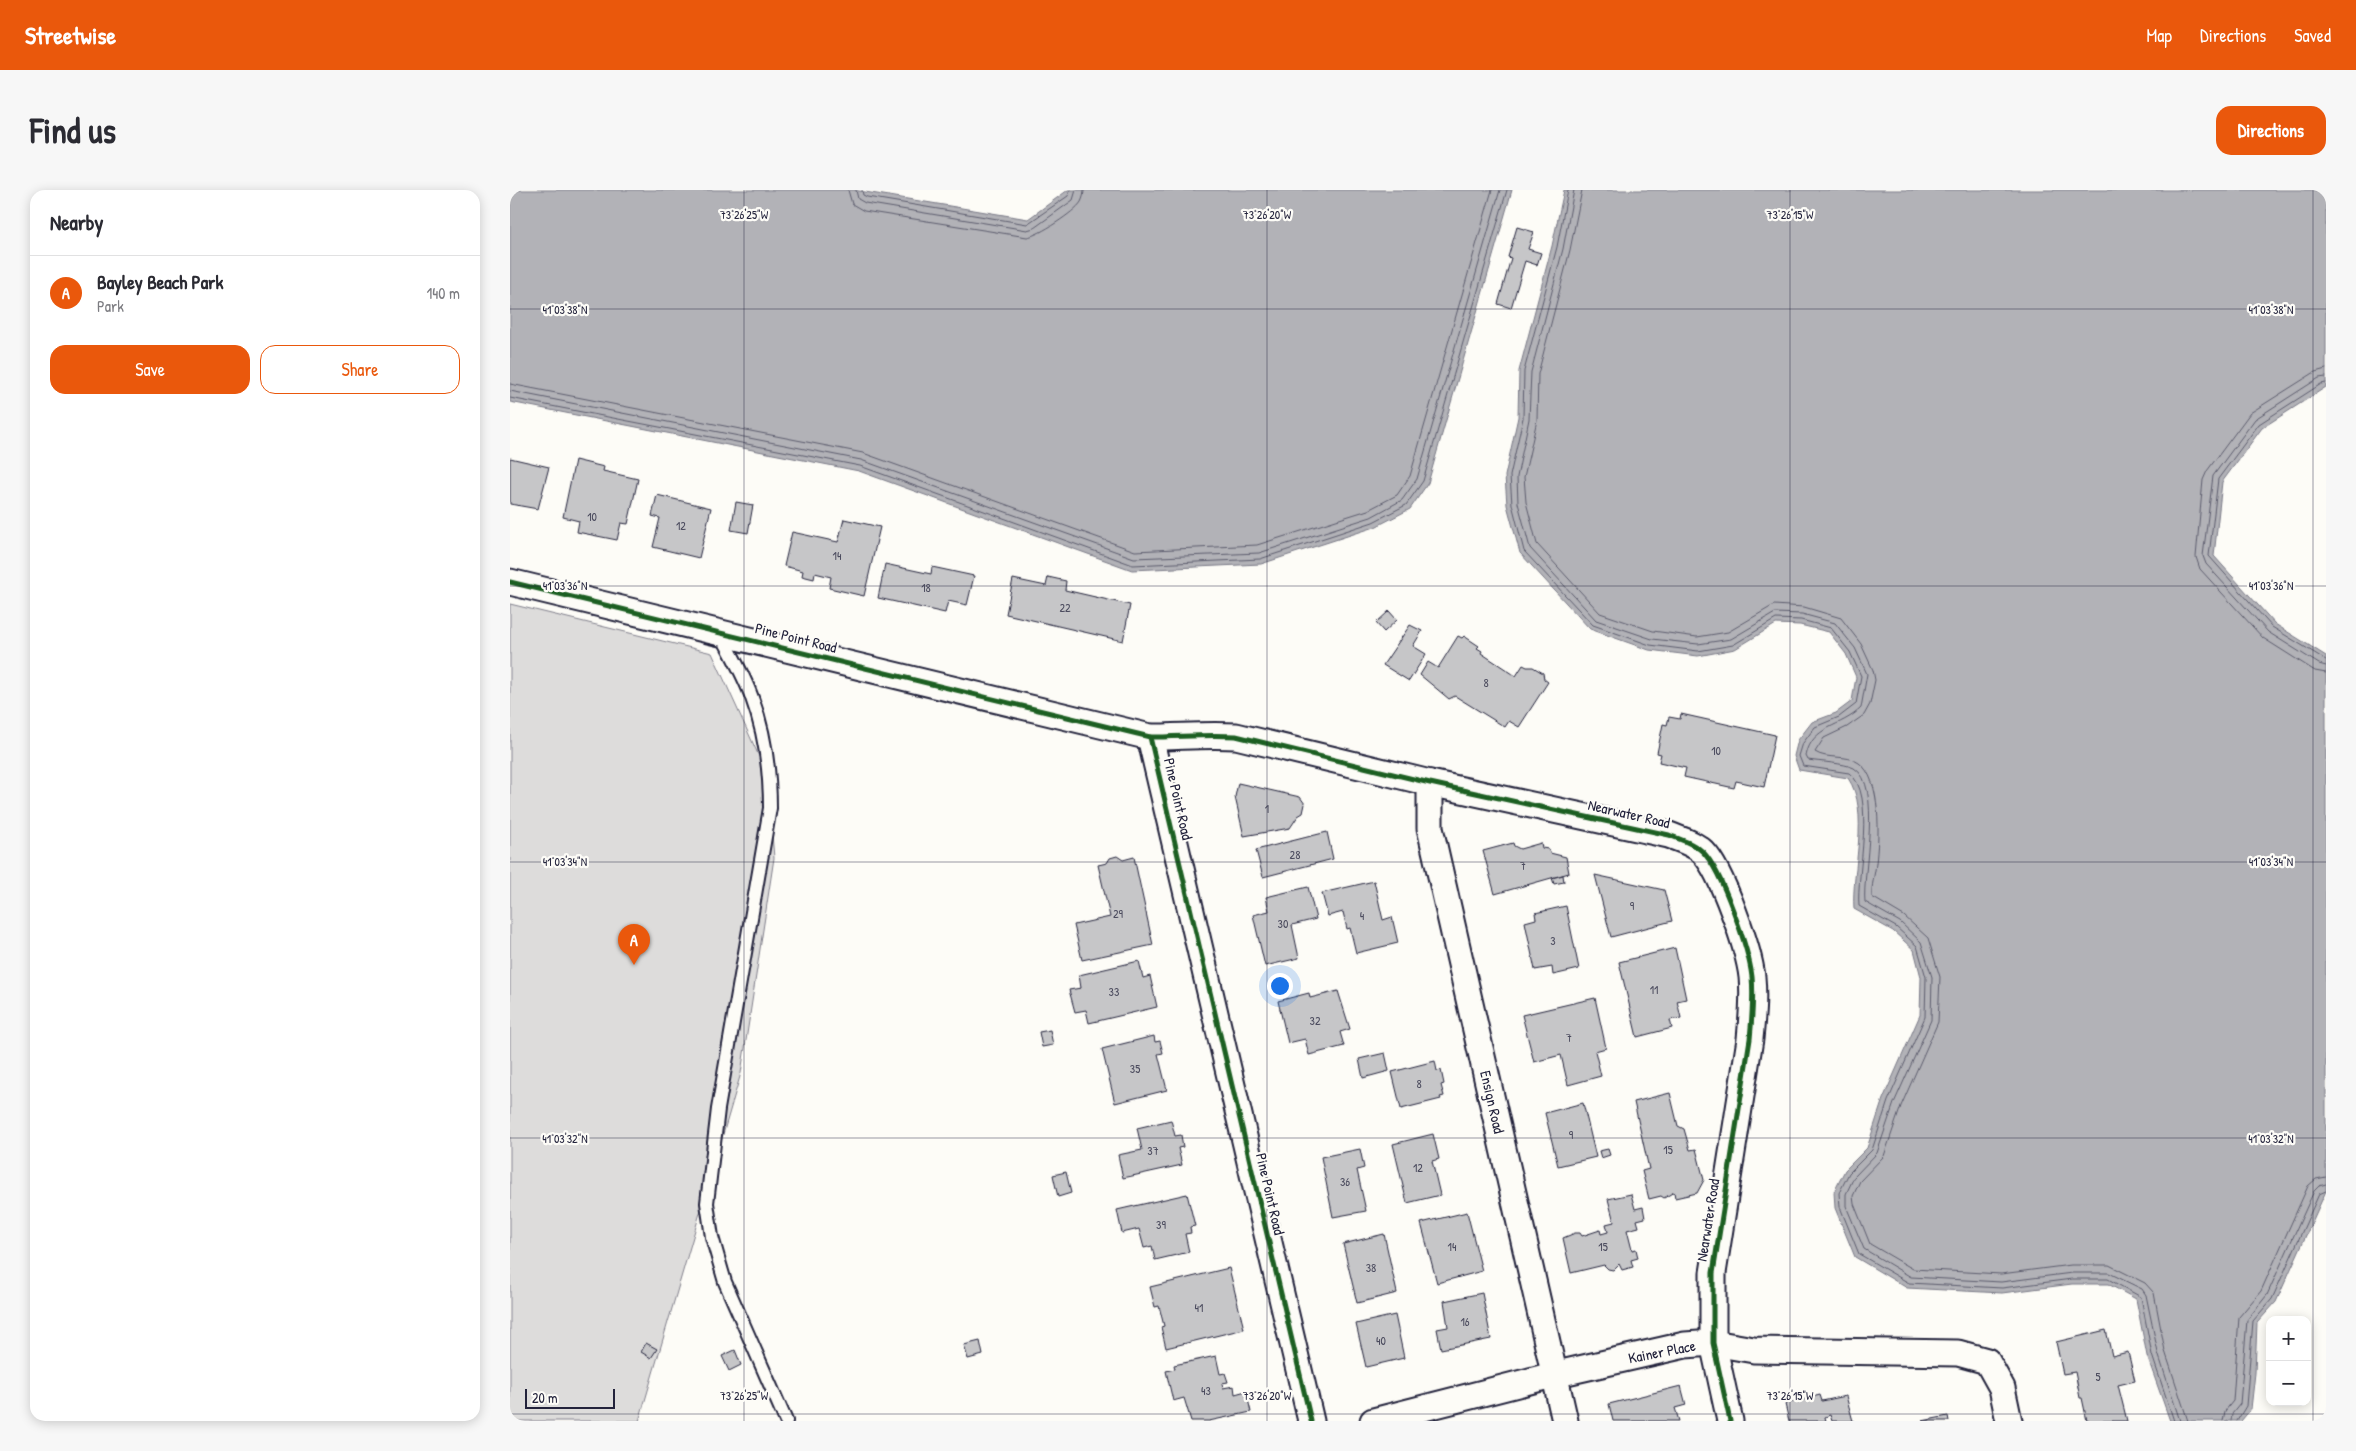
<!DOCTYPE html>
<meta charset="utf-8">
<style>
:root{--surface:#fff;--page:#f7f7f7;--text:#2b2b33;--muted:#7c7c81;--line:#e1e1e2;--accent:#ea580c}
body{margin:0;font-family:"Patrick Hand",sans-serif;background:var(--page);color:var(--text)}
.controls{position:absolute;right:15px;bottom:15px;display:grid;overflow:hidden;border-radius:10px;box-shadow:0 2px 12px #0003}
.controls button{width:45px;height:45px;display:grid;place-items:center;padding:0;border:0;border-bottom:1px solid var(--line);background:var(--surface);color:var(--text);font:25px sans-serif}
.scale{position:absolute;left:15px;bottom:12px;width:90px;box-sizing:border-box;padding-left:5px;border:2px solid #22223b;border-top:0;font-size:14px;line-height:18px;white-space:nowrap;color:#22223b;-webkit-text-stroke:4px #fdfcf7;paint-order:stroke}
.you{position:absolute;left:769px;top:795px;width:18px;height:18px;margin:-12px;border:4px solid #fff;border-radius:50%;background:#1a73e8;box-shadow:0 0 0 8px #1a73e833}
.badge{display:grid;place-items:center;width:32px;height:32px;border-radius:50%;background:var(--accent);color:#fff;font-size:16px;font-weight:700}
.pin{position:absolute;translate:-50% -41px;filter:drop-shadow(0 1px 2px #0008)}
.pin::after{content:'';position:absolute;top:26px;width:18px;height:15px;background:inherit;clip-path:polygon(0 0,100% 0,50% 100%)}
.list{margin:0;padding:0;list-style:none}
h2{display:flex;justify-content:space-between;align-items:center;height:65px;margin:0;padding:0 20px;font-size:21px}
h2 small{font-size:16px;font-weight:400;color:var(--muted)}
.list li{display:grid;grid-template-columns:32px 1fr auto;gap:15px;align-items:center;box-sizing:border-box;height:75px;padding:0 20px;border-top:1px solid var(--line)}
.list b{display:block;font-size:19px;white-space:nowrap}
.list p{margin:0;font-size:16px;white-space:nowrap;color:var(--muted)}
.list em{font-size:16px;font-style:normal;color:var(--muted)}
.actions{display:flex;gap:10px;padding:15px 20px}
.actions a{flex:1;padding:11px 0;border:1px solid var(--accent);border-radius:15px;text-align:center;font-size:18px;color:var(--accent)}
.actions .main{background:var(--accent);color:#fff}
.map{position:relative;flex:none;width:1816px;height:1231px;overflow:hidden;border-radius:15px}
header{display:flex;align-items:center;gap:30px;box-sizing:border-box;height:70px;padding:0 25px;background:var(--accent);color:#fff}
header strong{font-size:24px}
nav{display:flex;gap:28px;margin-inline-start:auto;font-size:18px}
.intro{display:flex;align-items:center;justify-content:space-between;box-sizing:border-box;height:120px;padding:0 30px}
h1{margin:0;font-size:35px}
.button{padding:12px 22px;border-radius:15px;background:var(--accent);color:#fff;font-size:18px;font-weight:700}
main{display:flex;gap:30px;padding:0 30px}
aside{flex:1;background:var(--surface);border-radius:15px;box-shadow:0 2px 12px #0003}
.map>svg:first-child{display:block}
.green{fill:#dddcdb;stroke:#807f8b}
.water{fill:#b2b2b7;stroke:#787885}
.lines{fill:none;stroke-linecap:round;stroke-linejoin:round}
.shore{stroke:#5c5c6d;stroke-width:1}
.building{fill:#c6c6c8;stroke:#22223b}
.lane-casing{stroke:#22223b;stroke-width:16}
.street-casing{stroke:#22223b;stroke-width:29}
.lane{stroke:#fdfcf7;stroke-width:12}
.street{stroke:#fdfcf7;stroke-width:25}
.cycleway-casing{stroke:#fdfcf7;stroke-width:8}
.cycleway{stroke:#1b5e20;stroke-width:5}
.ticks{fill:none;stroke:#22223b;stroke-width:1;stroke-opacity:0.45}
.labels{text-anchor:middle;stroke-width:4.5;stroke-linejoin:round;paint-order:stroke}
.number-label{font-size:12px;fill:#4b4b5e}
.street-label{font-size:15px;fill:#22223b;stroke:#fdfcf7}
.ticks-label{font-size:12px;text-anchor:middle;fill:#22223b;stroke:#fdfcf7;stroke-width:4.5;stroke-linejoin:round;paint-order:stroke}
</style>
<header>
<strong>Streetwise</strong>
<nav><a>Map</a><a>Directions</a><a>Saved</a></nav>
</header>
<div class="intro"><h1>Find us</h1><a class="button">Directions</a></div>
<main>
<aside>
<h2>Nearby<small></small></h2>
<ul class="list">
<li><span class="badge">A</span><div><b>Bayley Beach Park</b><p>Park</p></div><em>140 m</em></li>
</ul>
<div class="actions"><a class="main">Save</a><a>Share</a></div>
</aside>
<div class="map">
<svg width="1816" height="1231" viewBox="0 0 1816 1231">
<rect width="100%" height="100%" fill="#fdfcf7"/>
<filter id="ink" filterUnits="userSpaceOnUse"><feTurbulence type="fractalNoise" baseFrequency=".02" numOctaves="2"/><feDisplacementMap in="SourceGraphic" scale="10" xChannelSelector="R" yChannelSelector="G"/><feConvolveMatrix kernelMatrix="1 2 1 2 8 2 1 2 1" color-interpolation-filters="sRGB"/></filter>
<g filter="url(#ink)">
<polygon class="green" points="0,414 202,463 257,584 264,668 231,883 129,1231 0,1231"/>
<g class="water">
<polygon points="0,0 343,0 518,29 558,0 1002,0 918,293 900,319 865,337 751,374 622,380 349,281 0,212"/>
<path d="M1054,0H1816V197L1752,238L1712,292L1704,366L1765,434L1816,466V1001L1766,1112L1747,1133L1745,1183L1741,1219L1731,1231H1660L1637,1166L1626,1109L1598,1094H1562L1492,1103L1397,1098L1345,1067L1325,1018L1324,1002L1335,980L1357,958L1373,909L1410,825L1411,787L1404,760L1383,741L1344,719C1341,681 1361,622 1338,588L1289,580L1284,566L1288,550L1302,532L1326,523L1342,511L1346,487L1336,464L1319,442L1290,435L1266,434L1225,459L1188,466L1139,460L1080,439L1010,363L997,315L995,286L1008,227L1009,181L1042,56Z"/>
</g>
<g class="lines">
<g class="shore">
<path d="M338,0L342,14L354,21L517,47C528,46 565,22 571,12C573,8 574,4 574,0"/>
<polyline points="346,0 348,9 355,13 517,40 524,38 563,10 566,0"/>
<polyline points="352,0 353,5 357,7 517,34 558,6 560,0"/>
<path d="M1058,0L1047,57L1014,181L1013,228L1000,286L1002,314L1014,361L1083,435L1140,455L1188,461L1223,455L1266,429L1291,430L1321,438L1340,462L1351,486L1346,514L1329,527L1305,537L1293,553L1289,566L1293,576L1339,583C1367,603 1346,686 1349,716L1386,737L1407,756L1416,787L1415,827L1378,911L1362,960L1339,983L1329,1003L1330,1017L1349,1064L1399,1093L1492,1098L1562,1089H1598L1631,1107L1642,1165L1664,1231"/>
<path d="M1064,0L1053,59L1021,182L1019,229L1007,287L1008,313L1020,358L1086,430L1142,449L1188,454L1221,449L1265,423L1292,424L1325,433L1345,458L1357,484L1351,518C1331,538 1302,535 1296,566L1298,570C1310,572 1334,573 1344,578C1373,595 1352,684 1355,712L1390,732L1411,752L1422,787L1421,830L1384,913L1367,963L1344,987L1336,1004V1016L1354,1059L1401,1087L1491,1092L1562,1083H1599L1632,1099L1636,1105L1648,1163L1670,1231"/>
<path d="M1072,0L1060,60L1028,184L1027,230L1014,287L1016,312L1027,354L1090,423L1143,441L1187,447L1218,442L1264,415L1294,417L1331,428L1351,454L1363,480L1365,490L1360,514L1354,525L1337,537L1314,548L1305,562C1317,570 1337,564 1349,573C1372,589 1369,648 1366,673C1365,684 1361,696 1362,707L1394,726L1418,748L1430,787L1428,832L1391,916L1374,966L1350,991L1343,1006L1344,1014L1360,1054L1403,1079L1491,1084L1561,1075H1599L1635,1093L1644,1103L1655,1161L1678,1231"/>
<polyline points="1816,179 1805,182 1740,223 1697,281 1693,290 1686,367 1690,379 1753,448 1805,481 1816,483"/>
<polyline points="1816,187 1809,188 1745,229 1703,286 1693,366 1696,374 1758,442 1809,474 1816,476"/>
<polyline points="1816,193 1811,194 1749,234 1708,289 1699,366 1762,437 1816,470"/>
<polyline points="0,194 353,263 625,361 747,355 858,320 887,305 900,286 982,0"/>
<polyline points="0,201 351,270 624,368 749,363 861,327 892,310 907,289 990,0"/>
<polyline points="0,208 350,276 623,375 750,369 863,332 896,315 913,291 997,0"/>
<polyline points="1713,1231 1715,1221 1723,1211 1729,1127 1751,1101 1798,996 1806,989 1816,987"/>
<polyline points="1721,1231 1722,1224 1730,1214 1737,1130 1757,1105 1804,1001 1809,996 1816,994"/>
<polyline points="1727,1231 1736,1216 1743,1131 1762,1109 1809,1004 1816,1001"/>
</g>
</g>
<g class="building">
<polygon points="1007,37 1024,42 1018,59 1031,63 1027,75 1015,71 1001,118 988,114 1001,68 998,67"/>
<polygon points="0,268 39,277 28,319 0,314"/>
<polygon points="65,270 94,277 93,281 128,289 118,334 111,333 107,350 67,342 69,331 53,327"/>
<polygon points="147,305 201,318 189,368 143,357 150,328 142,326"/>
<polygon points="226,312 243,315 238,343 221,340"/>
<polygon points="334,329 370,337 354,406 319,398 321,387 305,383 304,389 292,386 293,381 274,376 282,342 328,352"/>
<polygon points="375,374 421,384 422,377 464,386 457,415 438,411 435,423 368,408"/>
<polygon points="538,387 556,391 555,400 620,415 613,451 496,424 503,389 536,396"/>
<polygon points="879,421 887,430 874,442 866,433"/>
<polygon points="900,435 912,441 903,456 916,464 899,491 873,475"/>
<polygon points="948,446 952,448 954,446 969,456 967,458 972,461 971,463 1006,486 1013,475 1017,477 1023,477 1033,483 1034,489 1038,492 1009,537 999,531 995,537 945,506 939,509 910,485 918,472 928,478"/>
<polygon points="1171,524 1265,545 1254,597 1226,591 1224,598 1174,587 1176,578 1149,572 1151,564 1147,563 1153,534 1157,535 1159,527 1170,529"/>
<polygon points="728,593 790,607 795,614 793,623 788,626 780,638 734,646 725,607"/>
<polygon points="817,642 823,669 753,687 746,660"/>
<polygon points="1003,653 1004,656 1010,659 1031,653 1032,658 1038,659 1040,663 1056,667 1059,683 985,704 973,661"/>
<polygon points="607,666 613,670 624,667 643,755 572,770 564,735 600,727 588,675 597,673 600,668"/>
<polygon points="1053,685 1054,692 1044,694 1042,688"/>
<polygon points="1085,685 1154,700 1162,731 1101,747"/>
<polygon points="864,691 873,730 882,727 888,753 846,763 840,738 837,739 833,722 818,726 812,703"/>
<polygon points="798,697 806,729 782,735 789,768 755,776 743,725 759,721 756,707"/>
<polygon points="1056,716 1069,779 1043,785 1042,777 1025,780 1015,732 1026,729 1025,723"/>
<polygon points="1165,758 1176,809 1167,811 1171,828 1160,830 1162,838 1127,847 1109,772"/>
<polygon points="629,771 633,788 640,786 647,817 579,833 576,820 565,822 559,800 571,798 569,785"/>
<polygon points="828,801 840,839 830,842 834,856 799,865 795,849 778,853 768,811 799,803 800,808"/>
<polygon points="1085,808 1096,858 1085,861 1091,886 1058,895 1051,865 1024,872 1012,825"/>
<polygon points="540,840 543,855 532,857 529,842"/>
<polygon points="644,846 645,852 650,851 653,863 648,864 657,900 605,913 592,859"/>
<polygon points="875,863 879,881 853,888 849,869"/>
<polygon points="925,871 927,881 931,880 934,894 931,895 934,906 930,907 931,909 891,919 882,882"/>
<polygon points="1160,903 1168,936 1174,939 1180,960 1186,959 1194,990 1187,1003 1165,1008 1164,1002 1154,1008 1151,1006 1139,1009 1132,981 1139,979 1124,912"/>
<polygon points="1073,913 1086,967 1048,976 1035,923"/>
<polygon points="661,930 665,946 671,945 673,957 668,958 672,975 613,988 608,965 632,960 627,938"/>
<polygon points="923,944 929,969 922,971 930,1005 897,1013 883,954"/>
<polygon points="850,959 854,978 847,980 856,1021 823,1027 811,967"/>
<polygon points="1098,959 1100,965 1091,968 1089,961"/>
<polygon points="556,982 561,1003 548,1007 543,985"/>
<polygon points="677,1004 685,1036 680,1037 681,1043 675,1044 679,1062 645,1070 642,1056 634,1058 629,1039 612,1043 607,1020"/>
<polygon points="1121,1004 1125,1019 1133,1017 1135,1028 1127,1030 1129,1037 1117,1040 1122,1060 1126,1059 1128,1068 1121,1070 1123,1077 1112,1080 1109,1074 1103,1080 1098,1079 1094,1075 1061,1083 1053,1048 1065,1043 1070,1043 1072,1046 1090,1040 1091,1044 1098,1042 1096,1034 1104,1032 1098,1009"/>
<polygon points="957,1022 972,1081 927,1093 911,1033"/>
<polygon points="874,1044 887,1103 847,1113 833,1054"/>
<polygon points="719,1078 734,1139 656,1158 651,1137 654,1136 649,1116 645,1117 640,1097"/>
<polygon points="972,1103 981,1149 931,1159 927,1139 938,1137 934,1111"/>
<polygon points="885,1125 894,1168 856,1177 846,1134"/>
<polygon points="1596,1140 1602,1166 1618,1162 1625,1191 1608,1195 1617,1231 1577,1231 1572,1208 1570,1208 1565,1182 1553,1184 1546,1152"/>
<polygon points="470,1151 473,1165 458,1169 454,1155"/>
<polygon points="136,1153 147,1159 141,1168 131,1162"/>
<polygon points="225,1160 231,1175 219,1181 212,1166"/>
<polygon points="706,1166 710,1184 715,1183 718,1192 712,1193 713,1198 724,1196 725,1204 736,1201 741,1222 699,1231 681,1231 674,1208 663,1211 656,1181 665,1179 664,1175"/>
<polygon points="1171,1196 1176,1215 1165,1218 1169,1231 1103,1231 1099,1214"/>
<polygon points="1310,1205 1312,1211 1336,1206 1343,1231 1322,1231 1320,1225 1315,1227 1316,1231 1279,1231 1275,1214"/>
<polygon points="1438,1226 1439,1231 1412,1231"/>
</g>
<g class="lines">
<defs>
<path id="lane" d="M210,442C221,464 234,485 242,508C255,543 260,581 260,618L208,919L197,1013L202,1047L215,1092L276,1231"/>
<g id="street">
<path d="M0,392L640,547C669,547 697,544 726,546L920,593L1159,645C1171,650 1184,653 1193,662C1212,681 1239,760 1242,787C1244,808 1242,828 1240,849L1203,1083V1153L1220,1231"/>
<polyline points="640,547 801,1231"/>
<polyline points="920,593 920,638 1055,1231"/>
<polyline points="863,1231 1043,1185 1175,1155 1203,1153 1244,1160 1448,1163 1477,1171 1492,1198 1499,1231"/>
</g>
</defs>
<use href="#lane" class="lane-casing"/>
<use href="#street" class="street-casing"/>
<use href="#lane" class="lane"/>
<use href="#street" class="street"/>
<defs>
<g id="cycleway">
<path d="M0,392L640,547C669,547 697,544 726,546L920,593L1159,645C1171,650 1184,653 1193,662C1212,681 1239,760 1242,787C1244,808 1242,828 1240,849L1203,1083V1153L1220,1231"/>
<polyline points="640,547 801,1231"/>
</g>
</defs>
<use href="#cycleway" class="cycleway-casing"/>
<use href="#cycleway" class="cycleway"/>
</g>
</g>
<path class="ticks" d="M234,0V1231M757,0V1231M1280,0V1231M1803,0V1231M0,119H1816M0,396H1816M0,672H1816M0,948H1816M0,1224H1816"/>
<g class="labels">
<g class="number-label">
<text x="82" y="331">10</text>
<text x="171" y="340">12</text>
<text x="327" y="370">14</text>
<text x="416" y="402">18</text>
<text x="555" y="422">22</text>
<text x="976" y="497">8</text>
<text x="1206" y="565">10</text>
<text x="757" y="623">1</text>
<text x="785" y="669">28</text>
<text x="1013" y="680">7</text>
<text x="1122" y="720">9</text>
<text x="608" y="728">29</text>
<text x="852" y="730">4</text>
<text x="773" y="738">30</text>
<text x="1043" y="755">3</text>
<text x="1144" y="804">11</text>
<text x="604" y="806">33</text>
<text x="805" y="835">32</text>
<text x="1059" y="852">7</text>
<text x="625" y="883">35</text>
<text x="909" y="898">8</text>
<text x="1061" y="949">9</text>
<text x="1158" y="964">15</text>
<text x="643" y="965">37</text>
<text x="908" y="982">12</text>
<text x="835" y="996">36</text>
<text x="651" y="1039">39</text>
<text x="942" y="1061">14</text>
<text x="1093" y="1061">15</text>
<text x="861" y="1082">38</text>
<text x="689" y="1122">41</text>
<text x="955" y="1136">16</text>
<text x="871" y="1155">40</text>
<text x="1588" y="1191">5</text>
<text x="696" y="1205">43</text>
</g>
<g class="street-label">
<text transform="translate(286 448) rotate(14)" y="5">Pine Point Road</text>
<text transform="translate(668 609) rotate(77)" y="5">Pine Point Road</text>
<text transform="translate(1119 624) rotate(13)" y="5">Nearwater Road</text>
<text transform="translate(982 912) rotate(77)" y="5">Ensign Road</text>
<text transform="translate(760 1004) rotate(77)" y="5">Pine Point Road</text>
<text transform="translate(1198 1030) rotate(-81)" y="5">Nearwater Road</text>
<text transform="translate(1152 1162) rotate(-11)" y="5">Kainer Place</text>
</g>
</g>
<g class="ticks-label">
<text x="234" y="29">73°26'25"W</text>
<text x="757" y="29">73°26'20"W</text>
<text x="1280" y="29">73°26'15"W</text>
<text x="55" y="124">41°03'38"N</text>
<text x="1761" y="124">41°03'38"N</text>
<text x="55" y="400">41°03'36"N</text>
<text x="1761" y="400">41°03'36"N</text>
<text x="55" y="676">41°03'34"N</text>
<text x="1761" y="676">41°03'34"N</text>
<text x="55" y="953">41°03'32"N</text>
<text x="1761" y="953">41°03'32"N</text>
<text x="234" y="1210">73°26'25"W</text>
<text x="757" y="1210">73°26'20"W</text>
<text x="1280" y="1210">73°26'15"W</text>
</g>
</svg>
<div class="controls">
<button>+</button>
<button>−</button>
</div>
<div class="scale">20 m</div>
<div class="you"></div>
<div class="pin badge" style="left:124px;top:775px">A</div>
</div>
</main>
